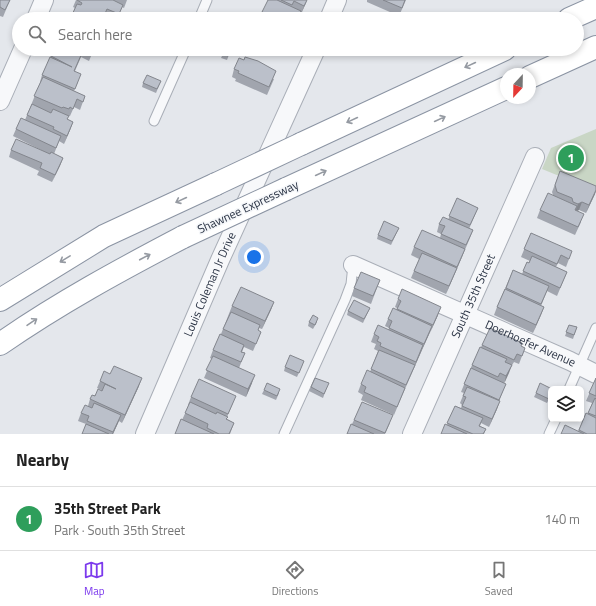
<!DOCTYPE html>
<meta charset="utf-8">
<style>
:root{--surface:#fff;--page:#f6f6f6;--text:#222;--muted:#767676;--line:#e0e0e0;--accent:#7c3aed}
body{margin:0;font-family:"Titillium Web",sans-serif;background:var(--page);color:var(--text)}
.controls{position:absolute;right:12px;bottom:12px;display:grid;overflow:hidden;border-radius:6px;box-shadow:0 2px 6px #0003}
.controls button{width:36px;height:36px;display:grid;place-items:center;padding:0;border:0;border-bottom:1px solid var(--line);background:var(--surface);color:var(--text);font:20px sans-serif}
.compass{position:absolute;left:500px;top:68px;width:36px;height:36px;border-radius:50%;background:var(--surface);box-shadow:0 2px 6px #0003;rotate:202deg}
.you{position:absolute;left:254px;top:257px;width:14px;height:14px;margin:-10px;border:3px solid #fff;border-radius:50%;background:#1a73e8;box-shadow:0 0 0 6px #1a73e833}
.badge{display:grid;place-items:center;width:26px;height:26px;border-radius:50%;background:var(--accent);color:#fff;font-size:13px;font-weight:700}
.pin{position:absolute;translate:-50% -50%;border:2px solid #fff;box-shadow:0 1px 4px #0006}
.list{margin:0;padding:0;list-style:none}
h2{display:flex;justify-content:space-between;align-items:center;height:52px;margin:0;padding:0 16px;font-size:17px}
h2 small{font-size:13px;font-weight:400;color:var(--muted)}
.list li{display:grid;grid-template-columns:26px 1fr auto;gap:12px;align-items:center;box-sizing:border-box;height:64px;padding:0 16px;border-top:1px solid var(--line)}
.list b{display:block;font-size:15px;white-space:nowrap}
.list p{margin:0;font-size:13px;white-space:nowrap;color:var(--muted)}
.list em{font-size:13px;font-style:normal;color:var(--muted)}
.icon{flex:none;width:22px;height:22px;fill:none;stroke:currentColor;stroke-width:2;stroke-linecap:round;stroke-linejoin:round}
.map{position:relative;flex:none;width:596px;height:434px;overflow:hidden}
.search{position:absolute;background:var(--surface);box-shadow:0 2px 6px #0003;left:12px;right:12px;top:12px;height:44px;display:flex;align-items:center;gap:10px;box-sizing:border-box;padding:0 14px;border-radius:22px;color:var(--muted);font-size:15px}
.sheet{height:116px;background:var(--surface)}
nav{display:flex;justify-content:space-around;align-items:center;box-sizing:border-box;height:56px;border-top:1px solid var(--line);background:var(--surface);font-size:11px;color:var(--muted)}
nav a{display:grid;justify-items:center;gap:2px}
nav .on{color:var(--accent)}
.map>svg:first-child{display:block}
.green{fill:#c9d6c5}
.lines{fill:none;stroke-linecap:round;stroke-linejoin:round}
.service-casing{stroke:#a9aeb7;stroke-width:11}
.minor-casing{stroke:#a9aeb7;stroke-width:20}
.motorway-casing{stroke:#8b94a3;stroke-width:24}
.service{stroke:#f7f8fa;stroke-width:9}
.minor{stroke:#f7f8fa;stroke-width:18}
.motorway{stroke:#fff;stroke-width:22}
.motorway-bridge-casing{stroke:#8b94a3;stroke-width:24;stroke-linecap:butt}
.motorway-bridge{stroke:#fff;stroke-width:22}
.wall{fill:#a1a5ae}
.shaded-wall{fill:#83868d}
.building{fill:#bbc0ca;stroke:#83868d}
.oneway{stroke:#959aa2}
.labels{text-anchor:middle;stroke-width:3;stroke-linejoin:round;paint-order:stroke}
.street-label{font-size:12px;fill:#2b3445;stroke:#f4f6f9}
</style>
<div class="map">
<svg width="596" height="434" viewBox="0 0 596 434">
<rect width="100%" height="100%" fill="#e4e7ec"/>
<polygon class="green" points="596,129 596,191 542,169 551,148"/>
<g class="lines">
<defs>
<g id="service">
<polyline points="199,19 207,0"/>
<polyline points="154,121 186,49"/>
<polyline points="569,389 596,328"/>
<polyline points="284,434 345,300 351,284 353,265"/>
<polyline points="549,434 556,419"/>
</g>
<g id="minor">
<polyline points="36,19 44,0"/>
<polyline points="329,19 337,0"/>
<polyline points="0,101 23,49"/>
<path id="s1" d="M353,265L570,361L596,374"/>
<path id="s2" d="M145,434L220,260L316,49"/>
<path id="s3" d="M412,434L535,157"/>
</g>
<g id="motorway">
<polyline points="569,19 596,7"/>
<polyline points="530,77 596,47"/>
<polyline points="301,144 505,49"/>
<polyline points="286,189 506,88"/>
<polyline points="0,300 104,236 216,184"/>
<path d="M0,344C59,303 120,270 183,237"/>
</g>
</defs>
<use href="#service" class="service-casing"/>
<use href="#minor" class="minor-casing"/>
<use href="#motorway" class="motorway-casing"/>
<use href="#service" class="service"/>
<use href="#minor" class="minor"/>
<use href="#motorway" class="motorway"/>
<defs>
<g id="motorway-bridge">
<polyline points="216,184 301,144"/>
<polyline points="183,237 286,189"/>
</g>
</defs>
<use href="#motorway-bridge" class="motorway-bridge-casing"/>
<use href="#motorway-bridge" class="motorway-bridge"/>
</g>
<g class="wall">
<polygon points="0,0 10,0 3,17 0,16"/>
<polygon points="76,0 127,0 124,8 122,7 117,19 110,19 104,16 104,18 106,19 71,19 75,8 73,7"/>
<polygon points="268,0 307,0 301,14 300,13 298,19 257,19 261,17"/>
<polygon points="367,0 406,0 399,16 367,2"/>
<polygon points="54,49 94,49 89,61 81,57 75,71 78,82 74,91 85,96 80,110 74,107 70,116 69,116 67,119 73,122 70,130 64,144 59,141 54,154 63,158 52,182 37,175 39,171 9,157 11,150 41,150 13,136 16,129 25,120 40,83 40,82 42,75"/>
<polygon points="165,49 171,49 170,51"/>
<polygon points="268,49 287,49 284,56"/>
<polygon points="230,52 227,60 221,58 223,54"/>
<polygon points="234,69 274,79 267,95 235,81 236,79 232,77"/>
<polygon points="161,81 156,93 142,87 143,83"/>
<polygon points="560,171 596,190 595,194 586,213 579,210 577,211 581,222 575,235 537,218 540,210 553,195 552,192"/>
<polygon points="457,198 478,208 469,229 473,230 470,238 446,294 411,278 419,259 411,255 414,247 440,238 441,234 437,232 439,224 448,220"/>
<polygon points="399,228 391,245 377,239 378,235"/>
<polygon points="531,233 569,259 566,267 558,263 556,267 567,272 557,296 547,291 541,306 544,307 533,333 494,315 497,307 513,270 522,274 527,262 529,263 530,261 521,257"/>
<polygon points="380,280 371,304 352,296 354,288"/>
<polygon points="398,299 438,315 422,350 402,396 394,415 361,400 363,395 358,392 361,384 370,372 378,351 374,349 376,344 371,342 374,334 388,330 389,328 385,326 388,319 397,310 397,308 395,307"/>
<polygon points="274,302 262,329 259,328 258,330 261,332 253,351 244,347 242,352 245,353 239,368 252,383 246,397 204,378 212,359 210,358 213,350 221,334 232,306"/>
<polygon points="370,308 363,323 347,315 348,311"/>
<polygon points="309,322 317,322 313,329 308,326"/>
<polygon points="569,325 577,327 573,339 565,336"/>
<polygon points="482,345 521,346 525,348 519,364 514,362 511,367 504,383 503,391 499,401 497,409 489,427 481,423 480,426 486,429 484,434 441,434 447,425 455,406 461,408 462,405 460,403 464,393 461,392 472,365"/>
<polygon points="304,361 297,377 284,371 285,367"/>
<polygon points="110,374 139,386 122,423 119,421 113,434 82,434 86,424 78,421 81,413 88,406 90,399 101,390 97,388 100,381"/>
<polygon points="315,378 327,387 323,398 309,391"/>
<polygon points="596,378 596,434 561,434 578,431 586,413 588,414 592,403 586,401"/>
<polygon points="551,389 551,395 547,403 534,397 536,393"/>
<polygon points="264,390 279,393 276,400 262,394"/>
<polygon points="191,397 233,403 227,417 227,419 234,423 230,434 175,434 182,420 189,405 188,405"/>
<polygon points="354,420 390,423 385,434 347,434"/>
</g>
<g class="shaded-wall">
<polygon points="307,0 306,3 301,14 304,6"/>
<polygon points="73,122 70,130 64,144 67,136"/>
<polygon points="63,158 60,166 52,182 55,175"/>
<polygon points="596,190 595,194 586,213 589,205"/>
<polygon points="582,202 579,210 575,212 578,204"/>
<polygon points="465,249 462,257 446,294 449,286"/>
<polygon points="274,302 271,310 262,329 265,321"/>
<polygon points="441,307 438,315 430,333 433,325"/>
<polygon points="544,307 541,315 533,333 536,325"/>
<polygon points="432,326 429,334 413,370 416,362"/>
<polygon points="512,365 509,373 504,384 506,376"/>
<polygon points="255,375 252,383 246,397 248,389"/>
<polygon points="142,378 139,386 122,423 125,415"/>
<polygon points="500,401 497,409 489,427 492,419"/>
<polygon points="121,415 118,423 113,434 112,434"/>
</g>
<g class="building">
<polygon points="0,0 10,0 5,10 0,7"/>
<polygon points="77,0 113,0 123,5 119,14 107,9 103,18 106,19 75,19 75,18 71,17 77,4 81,5 82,3"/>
<polygon points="268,0 277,0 301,11 298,19 273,19 270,18 271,16 262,12"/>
<polygon points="281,0 307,0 304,6 294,1 292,5"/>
<polygon points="383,0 405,0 402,8"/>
<polygon points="258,16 265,19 257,19"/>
<polygon points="54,49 73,49 82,53 74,71 81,74 75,89 42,75 50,57 72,67 51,56"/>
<polygon points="83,49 93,49 92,53"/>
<polygon points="225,49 230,52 228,56 223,54"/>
<polygon points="245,57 258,61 276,71 269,87 238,73 239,71 234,69 239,58 244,60"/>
<polygon points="147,75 161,81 157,89 143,83"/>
<polygon points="43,77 85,96 83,102 77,99 73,109 70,107 69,109 63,107 62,108 34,96"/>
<polygon points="32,104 51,113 53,109 69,116 67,119 73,122 67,136 53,129 54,127 27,115"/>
<polygon points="21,118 61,136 56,148 16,129"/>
<polygon points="16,139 50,154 51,152 63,158 55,175 40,168 42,163 11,150"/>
<polygon points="560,171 596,186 596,190 589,205 582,202 578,204 573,202 572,198 557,192 555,185"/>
<polygon points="548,193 577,206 575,210 584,214 578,227 540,210"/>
<polygon points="457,198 478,208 470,225 449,216"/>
<polygon points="443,217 473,230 466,245 441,234 445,226 439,224"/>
<polygon points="384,221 399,228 392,241 378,235"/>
<polygon points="422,230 465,249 457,267 414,247"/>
<polygon points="531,233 572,251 569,259 561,255 557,264 524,249"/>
<polygon points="422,253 457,268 449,286 414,271"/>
<polygon points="532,256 567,272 560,288 523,271 527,262 529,263"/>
<polygon points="513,270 549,286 541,304 506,288"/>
<polygon points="361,272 380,280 373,296 354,288"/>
<polygon points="241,287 274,302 265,321 232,306"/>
<polygon points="402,289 441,307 433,325 397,309 401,301 398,299"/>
<polygon points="505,289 544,307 536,325 497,307"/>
<polygon points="354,300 370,308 364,319 348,311"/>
<polygon points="393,308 432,326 424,344 389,328 392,321 388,319"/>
<polygon points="231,312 260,325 258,330 261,332 256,344 223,329"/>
<polygon points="313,315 318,318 315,325 309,322"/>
<polygon points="378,325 423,345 416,362 380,346 381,343 377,341 379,337 374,334"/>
<polygon points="569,325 577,327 574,335 566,332"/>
<polygon points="490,328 522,343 521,346 525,348 522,356 517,354 514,360 482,345"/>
<polygon points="220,334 244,345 241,352 245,353 241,362 213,350"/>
<polygon points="480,347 507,359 505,362 512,365 506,376 500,373 498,377 472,365"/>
<polygon points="379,350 415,365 406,385 371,369"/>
<polygon points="290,355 304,361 299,373 285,367"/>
<polygon points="213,356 255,375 248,389 206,370"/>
<polygon points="114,366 142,378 125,415 90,399 92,395 95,396 98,389 102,391 105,384 116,389 100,381 104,371 110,374"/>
<polygon points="471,368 506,384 499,400 464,384"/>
<polygon points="367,370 405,388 397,407 364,392 366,387 361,384"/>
<polygon points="315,378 329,383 324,394 311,387"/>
<polygon points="596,378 596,396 589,393"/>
<polygon points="199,379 236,396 228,414 191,397"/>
<polygon points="267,383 280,389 277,396 264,390"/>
<polygon points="540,383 552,389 551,389 551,395 549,399 536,393"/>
<polygon points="467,387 500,401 492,419 462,406 466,397 463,396"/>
<polygon points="595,398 596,399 596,416 588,413"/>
<polygon points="190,402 216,414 217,412 228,417 226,419 234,423 229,434 219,434 207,428 208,424 185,413"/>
<polygon points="362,402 393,415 385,433 354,420"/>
<polygon points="94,403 121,415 113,432 87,421 89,416 81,413 85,405 92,408"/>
<polygon points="455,406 483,418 479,426 486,429 483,434 473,434 447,423"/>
<polygon points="586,413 596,418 596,434 587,434 579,430"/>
<polygon points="181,419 214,434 175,434"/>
<polygon points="86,424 109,434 82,434"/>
<polygon points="351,424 374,434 347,434"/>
<polygon points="445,424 467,434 441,434"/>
<polygon points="565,425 584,434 561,434"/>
</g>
<defs><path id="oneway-shaft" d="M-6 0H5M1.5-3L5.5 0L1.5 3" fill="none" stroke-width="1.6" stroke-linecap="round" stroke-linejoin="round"/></defs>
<g class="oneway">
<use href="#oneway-shaft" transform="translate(470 65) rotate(155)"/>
<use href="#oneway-shaft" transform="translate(440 119) rotate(-25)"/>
<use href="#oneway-shaft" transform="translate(352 120) rotate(155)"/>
<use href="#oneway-shaft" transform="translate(321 173) rotate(-25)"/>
<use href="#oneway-shaft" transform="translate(181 200) rotate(155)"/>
<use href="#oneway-shaft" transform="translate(145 257) rotate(-28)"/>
<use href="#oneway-shaft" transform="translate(65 259) rotate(149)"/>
<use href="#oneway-shaft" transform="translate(32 322) rotate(-34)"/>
</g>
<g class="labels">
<g class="street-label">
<text transform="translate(248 207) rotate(-25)" y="4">Shawnee Expressway</text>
<text dy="4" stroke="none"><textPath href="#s2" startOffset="163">Louis Coleman Jr Drive</textPath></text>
<text dy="4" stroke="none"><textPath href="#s3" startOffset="151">South 35th Street</textPath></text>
<text dy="4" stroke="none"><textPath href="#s1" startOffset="194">Doerhoefer Avenue</textPath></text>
</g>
</g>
</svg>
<div class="controls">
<button><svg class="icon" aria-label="layers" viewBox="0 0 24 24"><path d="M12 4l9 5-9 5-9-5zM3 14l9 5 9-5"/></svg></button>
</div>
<svg class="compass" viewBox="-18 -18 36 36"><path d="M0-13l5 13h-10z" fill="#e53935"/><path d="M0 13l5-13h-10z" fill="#767676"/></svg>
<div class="you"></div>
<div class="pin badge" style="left:571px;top:158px;background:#2e9e5b">1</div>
<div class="search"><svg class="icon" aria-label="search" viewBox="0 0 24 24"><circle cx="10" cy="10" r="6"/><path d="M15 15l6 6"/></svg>Search here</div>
</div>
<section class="sheet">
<h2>Nearby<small></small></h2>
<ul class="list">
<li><span class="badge" style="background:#2e9e5b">1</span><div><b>35th Street Park</b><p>Park · South 35th Street</p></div><em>140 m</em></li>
</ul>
</section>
<nav>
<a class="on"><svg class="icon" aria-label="map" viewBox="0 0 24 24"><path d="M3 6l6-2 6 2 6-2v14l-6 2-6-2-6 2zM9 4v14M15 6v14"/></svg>Map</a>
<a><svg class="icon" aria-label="directions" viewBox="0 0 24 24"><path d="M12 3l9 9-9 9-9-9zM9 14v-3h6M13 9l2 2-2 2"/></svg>Directions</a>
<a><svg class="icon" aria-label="saved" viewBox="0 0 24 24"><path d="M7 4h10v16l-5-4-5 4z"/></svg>Saved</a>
</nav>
